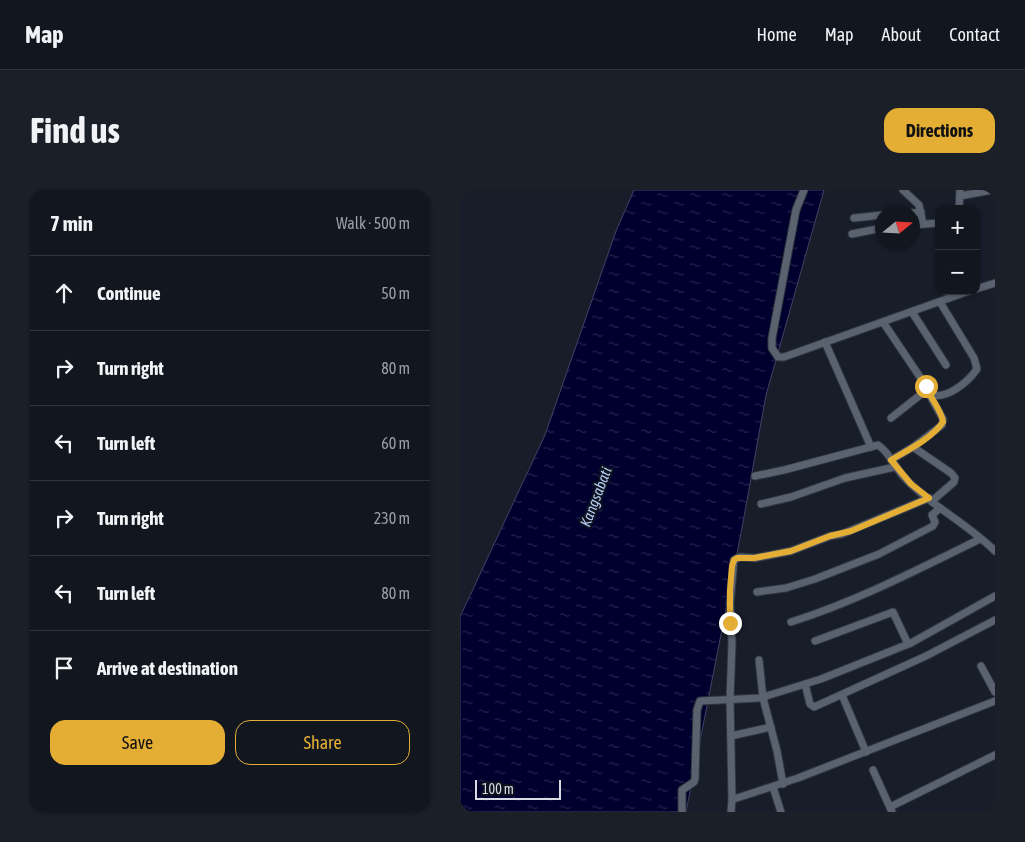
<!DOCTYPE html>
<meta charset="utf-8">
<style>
:root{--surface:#11161f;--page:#1a1f28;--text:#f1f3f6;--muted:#9c9fa4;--line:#30353d;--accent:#e4ae35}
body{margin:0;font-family:"Asap Condensed",sans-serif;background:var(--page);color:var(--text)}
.controls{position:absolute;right:15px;top:15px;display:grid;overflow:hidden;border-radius:10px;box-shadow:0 1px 4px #0004}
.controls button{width:45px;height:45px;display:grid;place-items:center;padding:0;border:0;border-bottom:1px solid var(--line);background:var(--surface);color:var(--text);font:25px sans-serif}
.compass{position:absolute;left:415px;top:15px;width:45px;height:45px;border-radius:50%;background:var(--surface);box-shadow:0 1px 4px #0004;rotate:72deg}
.scale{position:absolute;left:15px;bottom:12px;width:86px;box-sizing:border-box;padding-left:5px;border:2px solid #d7dbe4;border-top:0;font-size:14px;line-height:18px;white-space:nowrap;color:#d7dbe4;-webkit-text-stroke:4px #0e141f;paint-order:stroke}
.stop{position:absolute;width:15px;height:15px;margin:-11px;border:4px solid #e4ae35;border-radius:50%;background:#fff}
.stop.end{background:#e4ae35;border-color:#fff;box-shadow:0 1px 5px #0008}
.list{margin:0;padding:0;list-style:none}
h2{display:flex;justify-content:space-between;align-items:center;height:65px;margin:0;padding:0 20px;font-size:21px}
h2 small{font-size:16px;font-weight:400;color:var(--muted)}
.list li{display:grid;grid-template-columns:32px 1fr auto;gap:15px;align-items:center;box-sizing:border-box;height:75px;padding:0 20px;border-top:1px solid var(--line)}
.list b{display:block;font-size:19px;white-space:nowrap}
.list em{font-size:16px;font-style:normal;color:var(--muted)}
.actions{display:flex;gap:10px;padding:15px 20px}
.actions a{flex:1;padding:11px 0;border:1px solid var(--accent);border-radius:15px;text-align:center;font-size:18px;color:var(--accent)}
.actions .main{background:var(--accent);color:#111}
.icon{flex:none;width:28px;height:28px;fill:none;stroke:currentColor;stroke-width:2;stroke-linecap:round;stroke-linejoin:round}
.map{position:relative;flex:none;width:535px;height:622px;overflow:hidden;border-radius:15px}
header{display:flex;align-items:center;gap:30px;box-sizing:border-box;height:70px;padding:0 25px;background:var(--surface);border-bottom:1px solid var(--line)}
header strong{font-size:24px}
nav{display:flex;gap:28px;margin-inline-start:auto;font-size:18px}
.intro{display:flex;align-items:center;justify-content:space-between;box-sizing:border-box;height:120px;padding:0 30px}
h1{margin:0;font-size:35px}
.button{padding:12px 22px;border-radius:15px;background:var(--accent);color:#111;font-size:18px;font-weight:700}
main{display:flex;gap:30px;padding:0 30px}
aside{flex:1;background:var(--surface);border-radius:15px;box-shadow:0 1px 4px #0004}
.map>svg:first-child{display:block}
.water{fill:url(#water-ripples);stroke:#404265}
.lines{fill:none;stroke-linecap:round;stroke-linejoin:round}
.street-casing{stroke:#32363f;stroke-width:9}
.street{stroke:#5a6270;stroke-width:7}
.route{stroke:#e4ae35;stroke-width:6}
.labels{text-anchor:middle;stroke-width:4;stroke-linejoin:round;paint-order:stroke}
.water-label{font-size:15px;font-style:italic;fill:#b5cbf4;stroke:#0e141f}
</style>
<header>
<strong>Map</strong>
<nav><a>Home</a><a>Map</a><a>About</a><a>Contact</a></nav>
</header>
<div class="intro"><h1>Find us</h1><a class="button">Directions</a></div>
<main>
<aside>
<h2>7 min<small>Walk · 500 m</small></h2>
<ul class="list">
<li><svg class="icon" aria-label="ahead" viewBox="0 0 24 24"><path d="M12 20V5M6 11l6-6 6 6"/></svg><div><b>Continue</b></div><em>50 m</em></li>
<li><svg class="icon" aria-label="right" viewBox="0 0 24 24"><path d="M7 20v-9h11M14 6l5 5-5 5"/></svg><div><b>Turn right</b></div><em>80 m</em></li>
<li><svg class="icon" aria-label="left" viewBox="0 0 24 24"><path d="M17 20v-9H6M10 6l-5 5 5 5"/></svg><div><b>Turn left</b></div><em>60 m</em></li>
<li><svg class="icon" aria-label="right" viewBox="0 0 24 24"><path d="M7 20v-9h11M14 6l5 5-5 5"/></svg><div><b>Turn right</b></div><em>230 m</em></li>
<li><svg class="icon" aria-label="left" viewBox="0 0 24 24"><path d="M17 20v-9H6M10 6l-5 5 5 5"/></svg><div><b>Turn left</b></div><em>80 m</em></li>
<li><svg class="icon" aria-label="arrive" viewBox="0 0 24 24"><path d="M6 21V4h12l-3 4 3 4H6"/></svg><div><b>Arrive at destination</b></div></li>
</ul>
<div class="actions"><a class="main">Save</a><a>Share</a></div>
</aside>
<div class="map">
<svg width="535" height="622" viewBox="0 0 535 622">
<defs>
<pattern id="water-ripples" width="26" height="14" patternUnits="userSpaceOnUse" patternTransform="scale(1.25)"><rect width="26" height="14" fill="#00002e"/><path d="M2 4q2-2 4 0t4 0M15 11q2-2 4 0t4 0" fill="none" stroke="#24254c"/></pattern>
</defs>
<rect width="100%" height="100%" fill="#171d29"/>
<polygon class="water" points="174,0 364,0 306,205 282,338 226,622 0,622 0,427 85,245 156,41"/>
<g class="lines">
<defs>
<g id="street">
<polyline points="344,0 336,20 312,148 312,158 318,167 324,167 509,101"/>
<polyline points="443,0 459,15 463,34"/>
<polyline points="500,6 532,0"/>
<polyline points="499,19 500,0"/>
<polyline points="452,23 461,22"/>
<polyline points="394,28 422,25"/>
<polyline points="452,35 479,33"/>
<polyline points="392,44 422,38"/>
<polyline points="516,99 535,93"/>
<polyline points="452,122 486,175"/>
<polyline points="423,132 466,196 464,202 431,228"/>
<polyline points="365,152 411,257"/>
<path d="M469,204C486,211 508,192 517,179L514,168L480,112"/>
<polyline points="453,257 491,283 495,288 494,292 472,311"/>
<polyline points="431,270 453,257 482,235 483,229 469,204"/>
<path d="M295,286L324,280L418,255C428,261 435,276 442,285C469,315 507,333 535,361"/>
<polyline points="469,308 382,344 370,346 331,361 295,368 280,367 274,370 270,414 272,453 270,510 272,609 274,609 338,588 535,511"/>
<polyline points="301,314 331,307 385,288 435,277"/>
<polyline points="297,402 326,398 355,389 419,364 473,336 475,332 472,325 480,318"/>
<path d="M331,432C397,411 459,379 520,349"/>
<polyline points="355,451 433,422 448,454"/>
<polyline points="299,470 303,508 317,561 323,594"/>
<polyline points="521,476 535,502"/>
<polyline points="345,494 350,514 354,517 466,466 535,430"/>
<polyline points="382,505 406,562"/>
<polyline points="271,546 311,537"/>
<polyline points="413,580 432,622"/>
<polyline points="313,597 321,622"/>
<polyline points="430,617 535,565"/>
<polyline points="222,622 222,600 234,592 235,589 237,520 240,511 300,508 361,489 451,453 535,406"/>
<polyline points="271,622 272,609"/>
</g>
</defs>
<use href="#street" class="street-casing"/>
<use href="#street" class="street"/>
</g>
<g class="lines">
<path class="route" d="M270,433V400L272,376L274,370L277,368H294L331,361L370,346L391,341L469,308L451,294L431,270C448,260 471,249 483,232C482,221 470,208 466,196"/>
</g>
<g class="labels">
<g class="water-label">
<text transform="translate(136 307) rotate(-69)" y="5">Kangsabati</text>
</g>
</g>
</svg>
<div class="controls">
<button>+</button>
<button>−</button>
</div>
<svg class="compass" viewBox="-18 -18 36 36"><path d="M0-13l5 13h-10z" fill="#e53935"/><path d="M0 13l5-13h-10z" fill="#9c9fa4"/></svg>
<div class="scale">100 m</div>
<div class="stop" style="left:466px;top:196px"></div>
<div class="stop end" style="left:270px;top:433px"></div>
</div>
</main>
